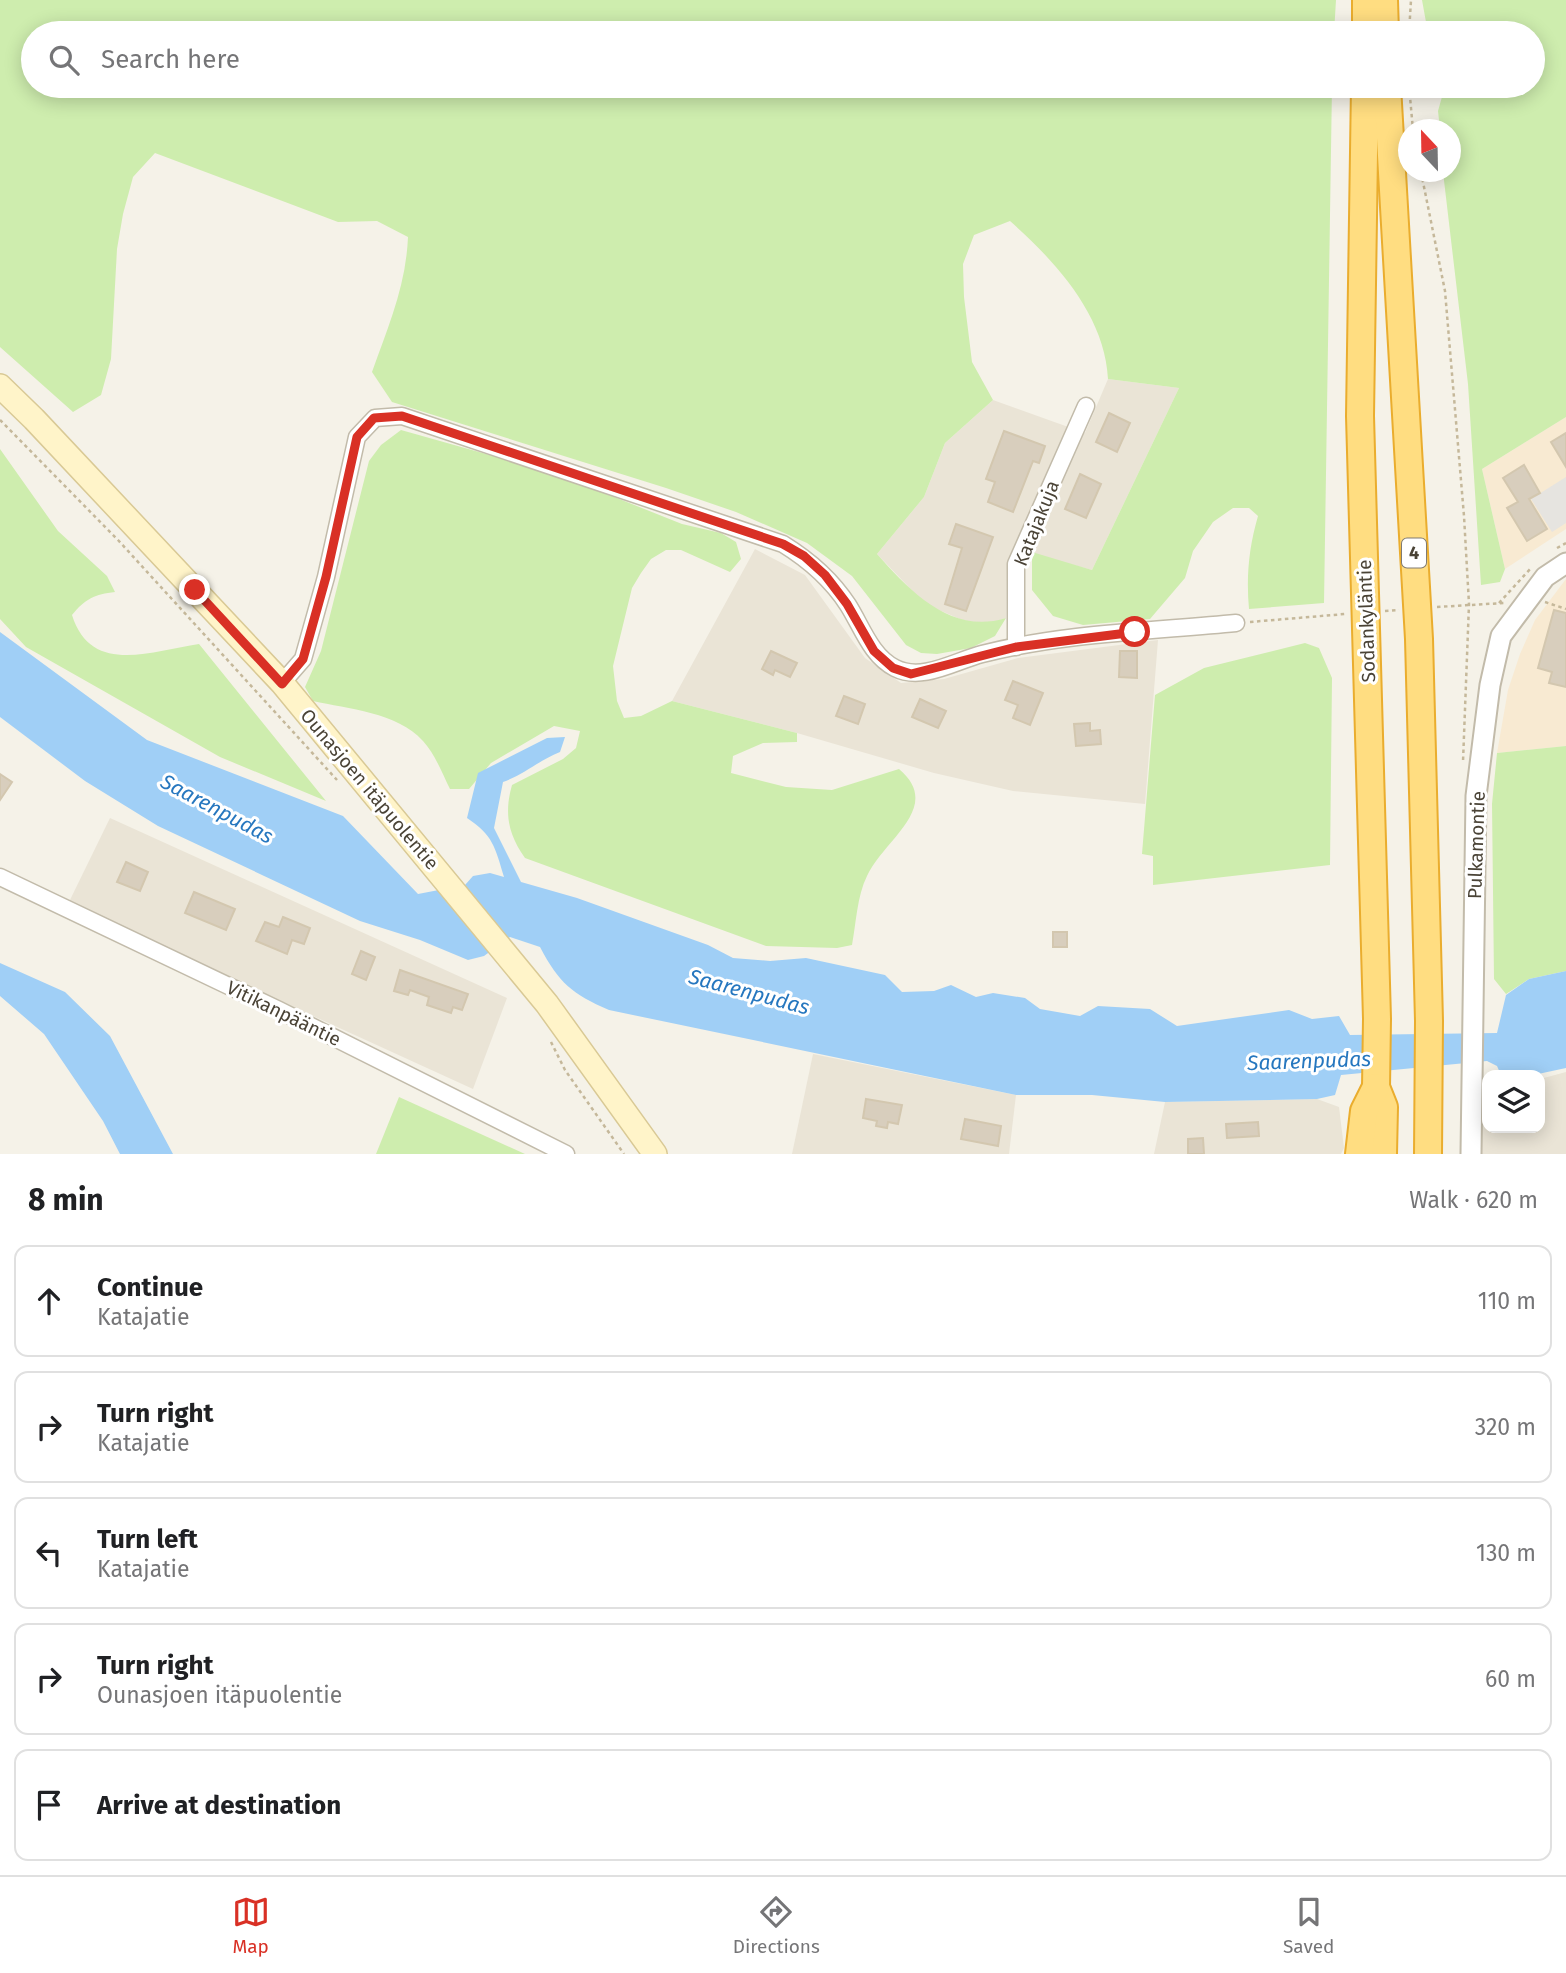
<!DOCTYPE html>
<meta charset="utf-8">
<style>
:root{--surface:#fff;--page:#f6f6f6;--text:#202124;--muted:#757577;--line:#e0e0e0;--accent:#d93025}
body{margin:0;font-family:"Fira Sans",sans-serif;background:var(--page);color:var(--text)}
.controls{position:absolute;right:21px;bottom:21px;display:grid;overflow:hidden;border-radius:14px;box-shadow:0 4px 18px #0003}
.controls button{width:63px;height:63px;display:grid;place-items:center;padding:0;border:0;border-bottom:2px solid var(--line);background:var(--surface);color:var(--text);font:35px sans-serif}
.compass{position:absolute;left:1398px;top:119px;width:63px;height:63px;border-radius:50%;background:var(--surface);box-shadow:0 4px 18px #0003;rotate:338deg}
.stop{position:absolute;width:21px;height:21px;margin:-16px;border:5px solid #d93025;border-radius:50%;background:#fff}
.stop.end{background:#d93025;border-color:#fff;box-shadow:0 2px 7px #0008}
.list{margin:0;padding:0;list-style:none}
h2{display:flex;justify-content:space-between;align-items:center;height:91px;margin:0;padding:0 28px;font-size:30px}
h2 small{font-size:23px;font-weight:400;color:var(--muted)}
.list li{display:grid;grid-template-columns:46px 1fr auto;gap:21px;align-items:center;box-sizing:border-box;height:112px;margin:0 14px 14px;padding:0 14px;border:2px solid var(--line);border-radius:14px}
.list b{display:block;font-size:26px;white-space:nowrap}
.list p{margin:0;font-size:23px;white-space:nowrap;color:var(--muted)}
.list em{font-size:23px;font-style:normal;color:var(--muted)}
.icon{flex:none;width:38px;height:38px;fill:none;stroke:currentColor;stroke-width:2;stroke-linecap:round;stroke-linejoin:round}
.map{position:relative;flex:none;width:1566px;height:1154px;overflow:hidden}
.search{position:absolute;background:var(--surface);box-shadow:0 4px 18px #0003;left:21px;right:21px;top:21px;height:77px;display:flex;align-items:center;gap:18px;box-sizing:border-box;padding:0 24px;border-radius:38px;color:var(--muted);font-size:26px}
.sheet{height:721px;background:var(--surface)}
nav{display:flex;justify-content:space-around;align-items:center;box-sizing:border-box;height:98px;border-top:2px solid var(--line);background:var(--surface);font-size:19px;color:var(--muted)}
nav a{display:grid;justify-items:center;gap:4px}
nav .on{color:var(--accent)}
.map>svg:first-child{display:block}
.residential{fill:#eae4d6}
.commercial{fill:#f8ead2}
.green{fill:#ceedae}
.parking{fill:#e6e4e0}
.water{fill:#a0cff6}
.building{fill:#d8cebd;stroke:#d3c7af;stroke-width:2}
.lines{fill:none;stroke-linecap:round;stroke-linejoin:round}
.minor-casing{stroke:#c2bbaa;stroke-width:19}
.tertiary-casing{stroke:#c2bbaa;stroke-width:23}
.secondary-casing{stroke:#d9c995;stroke-width:26}
.trunk-casing{stroke:#eaad2e;stroke-width:30}
.path{stroke:#c5b89a;stroke-width:2.5;stroke-dasharray:3.5 3.5;stroke-linecap:butt}
.minor{stroke:#fff;stroke-width:16}
.tertiary{stroke:#fff;stroke-width:19}
.secondary{stroke:#fff4c9;stroke-width:23}
.trunk{stroke:#ffdd81;stroke-width:26}
.route{stroke:#d93025;stroke-width:9}
.labels{text-anchor:middle;stroke-width:6;stroke-linejoin:round;paint-order:stroke}
.shield{fill:#fff;stroke:#807b72;stroke-width:2}
.shield-label{font-size:18px;font-weight:bold;fill:#4a4336}
.street-label{font-size:19px;fill:#4a4336;stroke:#fff}
.water-label{font-size:21px;font-style:italic;fill:#2677bf;stroke:#fff}
</style>
<div class="map">
<svg width="1566" height="1154" viewBox="0 0 1566 1154">
<rect width="100%" height="100%" fill="#f5f2e8"/>
<g class="residential">
<polygon points="1108,379 1179,388 1092,570 1015,549 1007,564 1006,618 991,623 969,623 925,604 877,554 924,497 945,443 993,400 1085,433"/>
<polygon points="755,549 805,575 865,658 901,683 944,679 1018,658 1158,640 1145,804 1013,791 934,773 797,733 672,701"/>
<polygon points="110,818 507,998 473,1089 68,904"/>
<polygon points="813,1054 1016,1095 1009,1154 792,1154"/>
<polygon points="1566,1072 1566,1154 1481,1154 1482,1089 1487,1088 1487,1128 1540,1128 1540,1079"/>
<polygon points="1317,1099 1339,1107 1344,1148 1341,1154 1154,1154 1165,1102"/>
</g>
<g class="commercial">
<polygon points="1566,417 1566,529 1505,569 1482,469"/>
<polygon points="1566,579 1566,746 1497,753 1508,690 1520,654 1535,620"/>
</g>
<g class="green">
<path d="M0,0H1336L1334,33H33V86H1332L1324,603L1249,609C1246,576 1249,547 1258,516L1249,508H1233L1213,522L1193,551L1185,578L1150,619L1083,625L1053,616L1032,590V552L1092,570L1179,388L1108,379C1105,315 1055,261 1010,221L974,235L963,264L964,297L972,362L993,400L945,443L924,497L877,554C911,592 951,635 1006,618L995,636L971,648L937,654L921,653L906,645L852,576L807,543L736,512L666,488L392,402L372,372C388,327 406,286 408,237L377,221L338,222L155,153L133,177L123,214L117,249L111,359L101,395L73,412L0,347Z"/>
<polygon points="1422,0 1566,0 1566,417 1482,469 1505,569 1500,582 1481,585 1468,384 1443,172 1450,172 1450,130 1440,129 1438,111 1445,86 1533,86 1533,33 1428,33"/>
<path d="M401,430L554,473L682,524L721,533L736,542L741,559L730,572L681,550H666L651,559L641,573L632,588L613,666L617,701L624,718L641,716L672,701L797,733V742L763,743L733,756L731,773L786,787L832,790L899,769C944,807 884,839 867,876C857,896 856,924 852,945L837,948L766,946L525,858C508,834 504,813 512,785L563,759L576,748L580,731L554,726L491,763L469,789H450C442,773 435,754 423,741C397,712 348,709 313,701L305,687L321,651L369,461L381,445Z"/>
<path d="M0,449L58,531L107,576L115,592C95,594 85,599 72,615C91,676 151,651 199,644L326,801L220,757L26,647L0,619Z"/>
<polygon points="1305,643 1319,648 1332,678 1330,865 1153,885 1153,856 1142,854 1155,695 1204,668"/>
<polygon points="1566,746 1566,971 1529,979 1506,994 1494,979 1492,804 1497,753"/>
<polygon points="399,1097 525,1154 376,1154"/>
</g>
<polygon class="parking" points="1566,477 1566,523 1552,532 1531,499"/>
<g class="water">
<path d="M0,632L147,740L343,816L418,894L465,885L473,876L490,873L504,877C495,847 493,835 467,818L478,773L547,738L565,737L560,752C538,761 525,774 503,782L494,828L521,882L577,898L708,945L733,958L770,961L806,958L885,975L902,992L934,991L951,985L976,997L993,993L1025,998L1040,1009L1080,1016L1098,1006L1150,1009L1177,1026L1289,1010L1312,1019L1339,1016L1350,1035L1497,1033L1506,995L1529,979L1566,971V1068L1538,1074L1501,1075L1497,1066L1487,1061L1341,1075L1335,1095L1317,1099L1165,1102L1092,1095H1016L609,1010C572,994 559,983 540,947L510,937L484,956L468,960L420,940L360,921L158,826L85,781L0,717Z"/>
<polygon points="0,963 65,992 110,1036 173,1154 120,1154 103,1121 44,1034 0,996"/>
</g>
<g class="building">
<polygon points="1109,413 1130,423 1117,452 1096,442"/>
<polygon points="1004,431 1045,446 1039,463 1033,461 1013,512 988,502 995,482 986,479"/>
<polygon points="1566,433 1566,467 1551,442"/>
<polygon points="1524,465 1540,493 1529,499 1547,529 1527,541 1507,508 1518,502 1503,478"/>
<polygon points="1080,474 1101,484 1086,518 1065,509"/>
<polygon points="956,524 993,537 966,611 945,604 962,548 949,544"/>
<polygon points="1554,610 1566,613 1566,687 1549,683 1552,672 1538,668"/>
<polygon points="771,651 797,663 790,677 775,670 773,675 762,669"/>
<polygon points="1120,651 1137,651 1137,678 1119,677"/>
<polygon points="1013,681 1043,693 1030,725 1013,718 1018,705 1005,700"/>
<polygon points="844,696 865,704 858,724 836,716"/>
<polygon points="920,699 946,711 938,728 912,717"/>
<polygon points="1090,723 1090,731 1100,730 1101,744 1076,746 1074,724"/>
<polygon points="0,774 12,782 0,800"/>
<polygon points="126,862 148,872 140,891 117,882"/>
<polygon points="194,892 235,909 226,930 185,913"/>
<polygon points="283,917 310,928 304,944 292,940 287,954 256,941 265,922 279,927"/>
<rect x="1053" y="932" width="14" height="15"/>
<polygon points="361,951 375,957 366,980 352,974"/>
<polygon points="400,970 468,994 462,1010 453,1007 451,1013 427,1005 429,997 410,990 408,995 394,991"/>
<polygon points="866,1099 902,1105 898,1124 888,1122 887,1128 876,1126 877,1121 863,1118"/>
<polygon points="965,1119 1001,1126 998,1146 961,1139"/>
<polygon points="1258,1122 1259,1136 1227,1138 1226,1124"/>
<polygon points="1203,1138 1204,1154 1188,1154 1188,1139"/>
</g>
<g class="lines">
<defs>
<g id="minor">
<polyline points="1016,647 1016,564 1086,406"/>
<path d="M282,683L303,659L326,577L357,437L375,418L402,416L783,544C809,560 831,579 848,605C862,627 871,656 895,668C922,682 955,661 982,654C1064,633 1153,631 1236,623"/>
<polyline points="0,877 279,1010 566,1154"/>
</g>
<polyline id="tertiary" points="1471,1154 1476,796 1490,685 1501,636 1545,577 1566,563"/>
<polyline id="secondary" points="0,386 34,419 282,683 547,1004 655,1154"/>
<g id="trunk">
<polyline points="1384,0 1385,33"/>
<polyline points="1366,33 1366,0"/>
<polyline points="1365,86 1360,416 1377,1019 1376,1087 1384,1107 1383,1154"/>
<polyline points="1387,86 1419,639 1429,1021 1428,1154"/>
<polyline points="1359,1154 1364,1111 1376,1087"/>
</g>
</defs>
<use href="#minor" class="minor-casing"/>
<use href="#tertiary" class="tertiary-casing"/>
<use href="#secondary" class="secondary-casing"/>
<use href="#trunk" class="trunk-casing"/>
<g class="path">
<polyline points="1409,33 1411,0"/>
<polyline points="1409,86 1413,130"/>
<polyline points="1421,172 1445,291 1464,516 1469,604 1463,762"/>
<polyline points="0,420 118,540 337,780"/>
<polyline points="1557,548 1566,543"/>
<polyline points="1545,602 1566,609"/>
<polyline points="1499,603 1532,567"/>
<polyline points="1437,607 1504,603"/>
<polyline points="1385,611 1399,610"/>
<polyline points="1250,622 1345,614"/>
<polyline points="551,1042 565,1070 624,1154"/>
</g>
<use href="#minor" class="minor"/>
<use href="#tertiary" class="tertiary"/>
<use href="#secondary" class="secondary"/>
<use href="#trunk" class="trunk"/>
</g>
<g class="lines">
<polyline class="route" points="195,590 282,684 303,659 326,577 357,437 374,418 402,416 783,544 804,556 825,575 847,604 874,651 893,668 911,674 1016,647 1135,632"/>
</g>
<g class="labels">
<rect class="shield" x="1402" y="538.5" width="24" height="29" rx="5"/>
<g class="shield-label">
<text x="1414" y="559">4</text>
</g>
<g class="street-label">
<text transform="translate(1036 523) rotate(-68)" y="7">Katajakuja</text>
<text transform="translate(1366 621) rotate(-92)" y="7">Sodankyläntie</text>
<text transform="translate(370 789) rotate(50)" y="7">Ounasjoen itäpuolentie</text>
<text transform="translate(1476 845) rotate(-88)" y="7">Pulkamontie</text>
<text transform="translate(284 1013) rotate(26)" y="7">Vitikanpääntie</text>
</g>
<g class="water-label">
<text transform="translate(217 809) rotate(28)" y="7">Saarenpudas</text>
<text transform="translate(749 992) rotate(15)" y="7">Saarenpudas</text>
<text transform="translate(1309 1061) rotate(-2)" y="7">Saarenpudas</text>
</g>
</g>
</svg>
<div class="controls">
<button><svg class="icon" aria-label="layers" viewBox="0 0 24 24"><path d="M12 4l9 5-9 5-9-5zM3 14l9 5 9-5"/></svg></button>
</div>
<svg class="compass" viewBox="-18 -18 36 36"><path d="M0-13l5 13h-10z" fill="#e53935"/><path d="M0 13l5-13h-10z" fill="#757577"/></svg>
<div class="stop" style="left:1135px;top:632px"></div>
<div class="stop end" style="left:195px;top:590px"></div>
<div class="search"><svg class="icon" aria-label="search" viewBox="0 0 24 24"><circle cx="10" cy="10" r="6"/><path d="M15 15l6 6"/></svg>Search here</div>
</div>
<section class="sheet">
<h2>8 min<small>Walk · 620 m</small></h2>
<ul class="list">
<li><svg class="icon" aria-label="ahead" viewBox="0 0 24 24"><path d="M12 20V5M6 11l6-6 6 6"/></svg><div><b>Continue</b><p>Katajatie</p></div><em>110 m</em></li>
<li><svg class="icon" aria-label="right" viewBox="0 0 24 24"><path d="M7 20v-9h11M14 6l5 5-5 5"/></svg><div><b>Turn right</b><p>Katajatie</p></div><em>320 m</em></li>
<li><svg class="icon" aria-label="left" viewBox="0 0 24 24"><path d="M17 20v-9H6M10 6l-5 5 5 5"/></svg><div><b>Turn left</b><p>Katajatie</p></div><em>130 m</em></li>
<li><svg class="icon" aria-label="right" viewBox="0 0 24 24"><path d="M7 20v-9h11M14 6l5 5-5 5"/></svg><div><b>Turn right</b><p>Ounasjoen itäpuolentie</p></div><em>60 m</em></li>
<li><svg class="icon" aria-label="arrive" viewBox="0 0 24 24"><path d="M6 21V4h12l-3 4 3 4H6"/></svg><div><b>Arrive at destination</b></div></li>
</ul>
</section>
<nav>
<a class="on"><svg class="icon" aria-label="map" viewBox="0 0 24 24"><path d="M3 6l6-2 6 2 6-2v14l-6 2-6-2-6 2zM9 4v14M15 6v14"/></svg>Map</a>
<a><svg class="icon" aria-label="directions" viewBox="0 0 24 24"><path d="M12 3l9 9-9 9-9-9zM9 14v-3h6M13 9l2 2-2 2"/></svg>Directions</a>
<a><svg class="icon" aria-label="saved" viewBox="0 0 24 24"><path d="M7 4h10v16l-5-4-5 4z"/></svg>Saved</a>
</nav>
